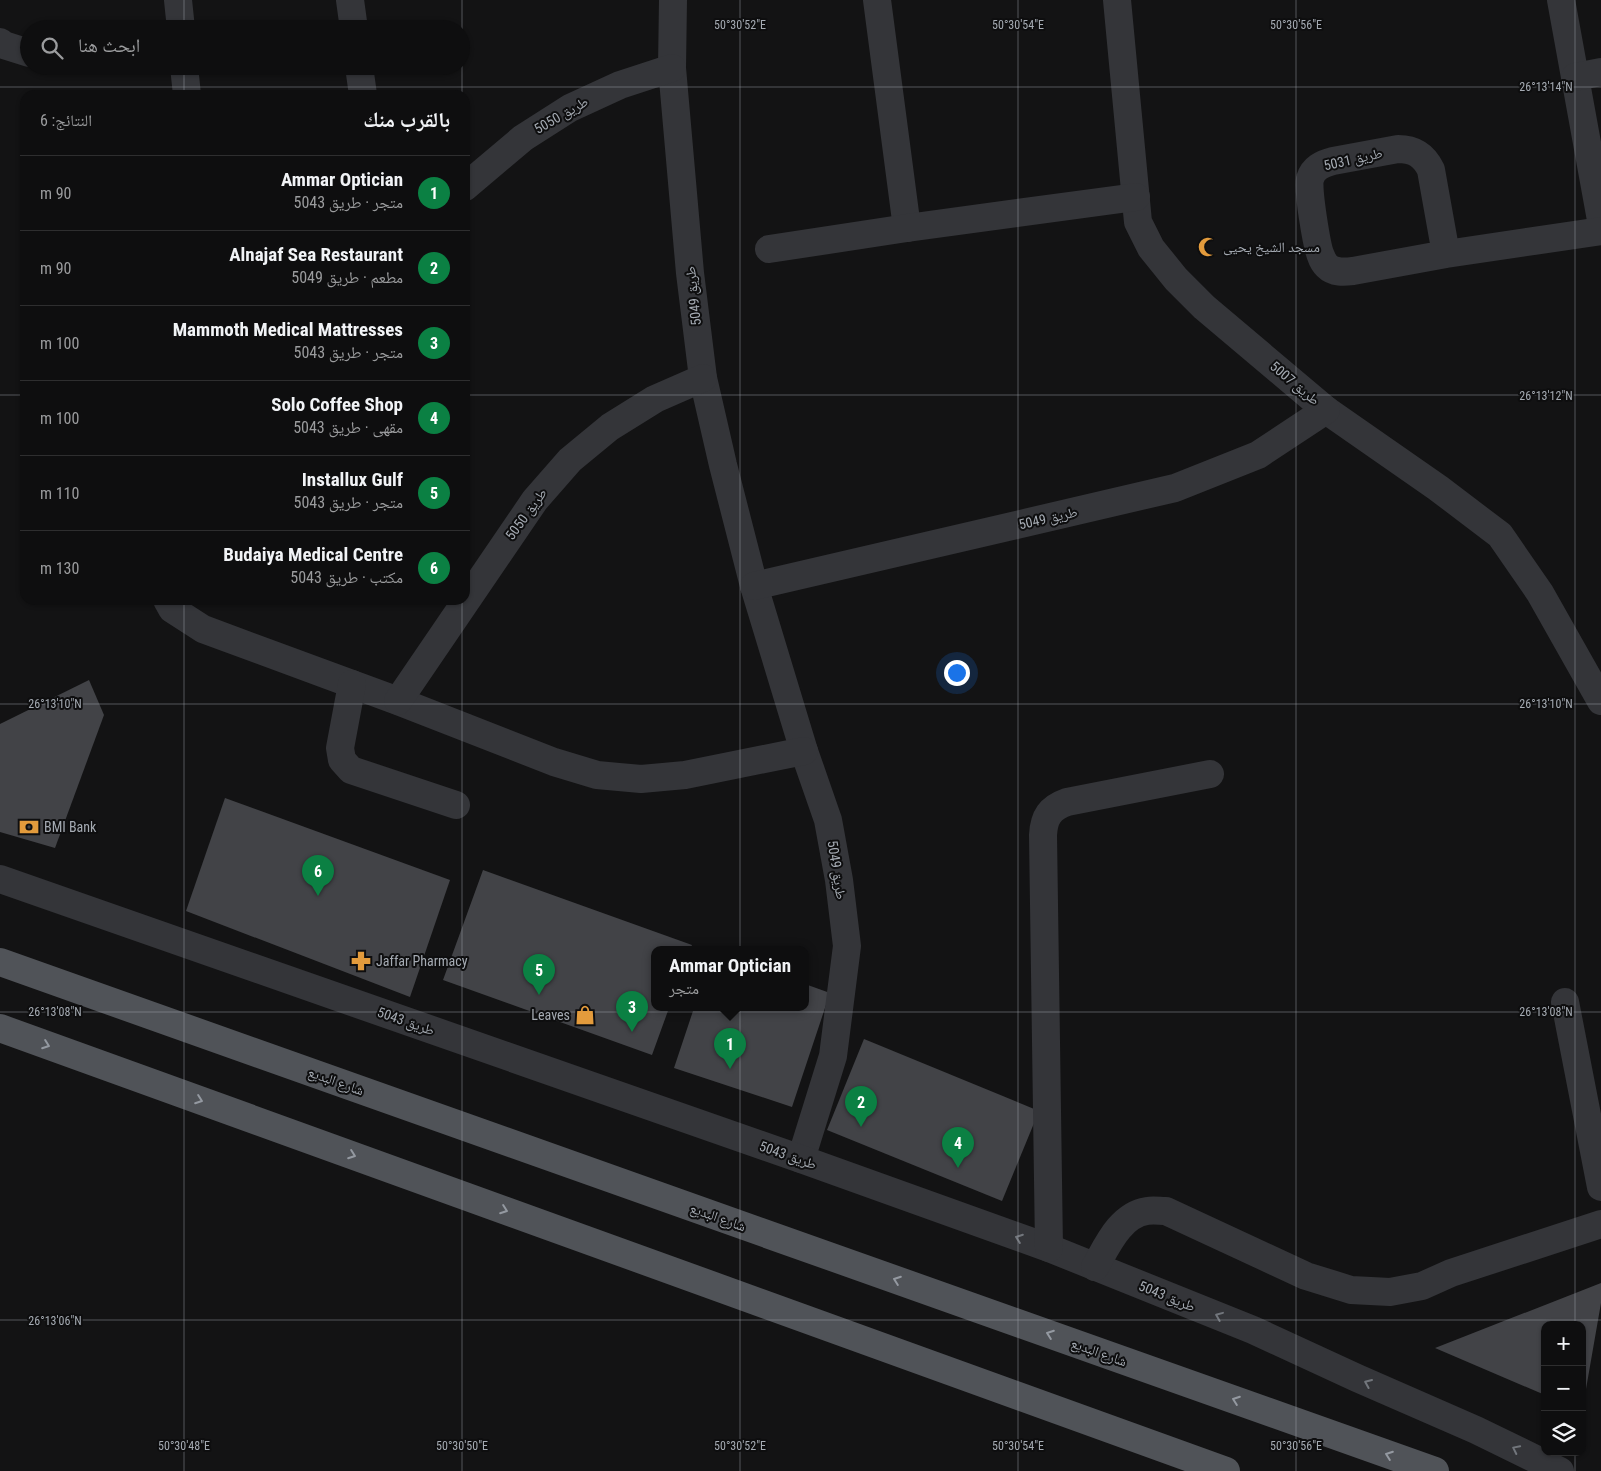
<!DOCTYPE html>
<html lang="ar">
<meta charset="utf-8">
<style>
:root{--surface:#0e0e0f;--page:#171718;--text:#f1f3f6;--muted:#9b9c9e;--line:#2e2e2f;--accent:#0b8043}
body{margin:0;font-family:"Roboto Condensed","Noto Naskh Arabic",sans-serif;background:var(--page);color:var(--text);direction:rtl}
.controls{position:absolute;right:15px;bottom:15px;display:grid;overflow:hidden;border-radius:10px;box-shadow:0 1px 4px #0004}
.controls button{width:45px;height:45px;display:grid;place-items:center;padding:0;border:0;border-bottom:1px solid var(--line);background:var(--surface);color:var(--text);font:25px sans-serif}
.you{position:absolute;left:956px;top:672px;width:18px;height:18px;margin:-12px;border:4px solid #fff;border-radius:50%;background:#1a73e8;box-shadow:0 0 0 8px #1a73e833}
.badge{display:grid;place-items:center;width:32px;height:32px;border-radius:50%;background:var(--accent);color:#fff;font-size:16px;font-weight:700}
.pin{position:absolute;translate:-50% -41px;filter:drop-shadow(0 1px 2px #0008)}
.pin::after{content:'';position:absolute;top:26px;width:18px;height:15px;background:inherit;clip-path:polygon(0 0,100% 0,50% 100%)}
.popup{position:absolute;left:651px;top:946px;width:158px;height:65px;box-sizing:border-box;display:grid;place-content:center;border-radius:10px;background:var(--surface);filter:drop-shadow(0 1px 4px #0005);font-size:16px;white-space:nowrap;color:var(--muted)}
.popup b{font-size:19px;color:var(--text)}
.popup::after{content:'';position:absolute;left:50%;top:100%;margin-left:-10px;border:10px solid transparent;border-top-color:var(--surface)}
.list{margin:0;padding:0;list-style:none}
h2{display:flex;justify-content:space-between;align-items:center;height:65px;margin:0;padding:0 20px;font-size:21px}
h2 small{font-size:16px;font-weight:400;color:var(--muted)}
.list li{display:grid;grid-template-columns:32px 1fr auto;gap:15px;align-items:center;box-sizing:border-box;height:75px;padding:0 20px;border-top:1px solid var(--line)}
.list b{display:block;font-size:19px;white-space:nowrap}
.list p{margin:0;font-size:16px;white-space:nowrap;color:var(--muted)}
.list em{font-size:16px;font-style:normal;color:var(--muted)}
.icon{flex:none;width:28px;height:28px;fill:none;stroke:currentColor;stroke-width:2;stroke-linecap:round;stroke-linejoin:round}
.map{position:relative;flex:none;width:1601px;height:1471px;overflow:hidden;direction:ltr}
.search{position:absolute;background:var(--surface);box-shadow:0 1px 4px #0004;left:20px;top:20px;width:450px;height:55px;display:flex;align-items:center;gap:12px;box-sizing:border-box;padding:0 18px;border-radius:28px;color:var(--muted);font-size:19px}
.panel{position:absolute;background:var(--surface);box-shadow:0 1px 4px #0004;left:20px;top:90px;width:450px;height:515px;border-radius:15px;direction:rtl}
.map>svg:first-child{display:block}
.building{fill:#424347}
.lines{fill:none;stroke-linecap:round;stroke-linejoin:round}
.minor{stroke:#343539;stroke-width:28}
.major{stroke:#505358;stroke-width:28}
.oneway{stroke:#9499a1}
.oneway2{stroke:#72767c}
.ticks{fill:none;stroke:#a5abb3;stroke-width:1;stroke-opacity:0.45}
.labels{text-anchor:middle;stroke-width:4;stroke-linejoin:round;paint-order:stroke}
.street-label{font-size:14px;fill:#a5abb3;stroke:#0e0e0f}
.poi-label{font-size:14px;fill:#a5abb3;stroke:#0e0e0f;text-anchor:start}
.ticks-label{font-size:12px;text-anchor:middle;fill:#a5abb3;stroke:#0e0e0f;stroke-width:4;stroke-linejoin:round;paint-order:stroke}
</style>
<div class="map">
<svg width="1601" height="1471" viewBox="0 0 1601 1471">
<rect width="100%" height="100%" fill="#131314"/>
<g class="building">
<polygon points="89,680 104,715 55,848 0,832 0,724"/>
<polygon points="225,798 450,880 410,997 186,911"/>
<polygon points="483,870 692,945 690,950 655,950 655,1008 669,1008 652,1055 443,980"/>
<polygon points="805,984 830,993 792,1107 674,1068 694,1008 805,1008"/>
<polygon points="864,1039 1039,1111 1002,1201 827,1130"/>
<polygon points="1601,1283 1601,1303 1586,1389 1582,1393 1582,1325 1545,1325 1545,1395 1435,1348"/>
</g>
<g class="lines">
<g class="minor">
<polyline points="178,0 181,29"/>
<polyline points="350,0 354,29"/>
<polyline points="673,0 672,68 690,273 703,378 723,465 754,586 804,751 828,820 839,880 847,946 833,1056 801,1159"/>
<polyline points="877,0 907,228"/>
<polyline points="1117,0 1138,222 1151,248 1176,279 1204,307 1326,410 1438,488 1500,535 1540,593 1601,701"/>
<polyline points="1561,0 1601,220"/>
<polyline points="0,42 4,45 29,53"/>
<polyline points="184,66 187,95"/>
<polyline points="359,66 363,95"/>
<polyline points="1575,77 1601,72"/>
<polyline points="465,187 523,138 570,108 620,85 672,68"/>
<polyline points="769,249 907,228 1136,197"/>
<path d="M1446,254L1431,170C1424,155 1414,149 1398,149L1333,161C1322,164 1313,168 1310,179C1307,187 1317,248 1321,256C1322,259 1325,264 1327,266C1334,273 1344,272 1353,271L1446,254L1601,231"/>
<polyline points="754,586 1175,488 1258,455 1326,410"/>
<polyline points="167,600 172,609 203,629 398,701 554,762 597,775 641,779 685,775 804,751"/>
<polyline points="352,684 340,748 342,760 351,770 456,805"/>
<polyline points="398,701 535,500 570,460 610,427 655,399 703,378"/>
<polyline points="0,879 801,1159 1049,1248 1253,1330 1357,1378 1476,1430 1560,1471"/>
<polyline points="1565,1002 1601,1187"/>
<path d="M1049,1248L1043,835C1044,817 1050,808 1067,802L1210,774"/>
<path d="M1095,1267C1107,1246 1120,1215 1147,1211C1153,1210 1160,1211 1166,1211L1306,1276L1351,1290L1390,1292L1422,1286L1451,1273L1601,1224"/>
</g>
<g class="major">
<polyline points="0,962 1435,1471"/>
<polyline points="0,1028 1226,1471"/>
</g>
</g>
<defs><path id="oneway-chevron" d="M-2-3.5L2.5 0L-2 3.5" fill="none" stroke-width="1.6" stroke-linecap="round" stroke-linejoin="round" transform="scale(1.25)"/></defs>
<g class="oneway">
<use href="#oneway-chevron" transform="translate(46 1045) rotate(20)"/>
<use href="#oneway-chevron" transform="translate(199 1100) rotate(20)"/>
<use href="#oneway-chevron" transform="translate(352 1155) rotate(20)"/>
<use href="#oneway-chevron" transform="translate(504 1210) rotate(20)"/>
<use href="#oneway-chevron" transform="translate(897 1280) rotate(-160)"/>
<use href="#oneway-chevron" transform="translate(1050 1334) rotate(-160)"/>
<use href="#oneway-chevron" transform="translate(1236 1400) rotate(-160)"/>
<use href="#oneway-chevron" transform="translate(1389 1455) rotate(-160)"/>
</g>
<g class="oneway2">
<use href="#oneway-chevron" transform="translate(1019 1238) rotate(-160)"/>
<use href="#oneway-chevron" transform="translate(1219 1316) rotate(-158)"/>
<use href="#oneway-chevron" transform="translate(1368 1383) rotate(-157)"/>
<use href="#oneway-chevron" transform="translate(1516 1449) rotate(-154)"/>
</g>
<path class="ticks" d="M184,0V29M462,0V95M740,0V1471M1018,0V1471M1296,0V1471M1575,0V1325M184,66V95M0,87H1601M0,395H25M465,395H1601M184,600V1471M462,600V1471M0,704H1601M0,1012H1601M0,1320H1601M1575,1452V1471"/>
<defs>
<symbol id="mosque-bare" viewBox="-9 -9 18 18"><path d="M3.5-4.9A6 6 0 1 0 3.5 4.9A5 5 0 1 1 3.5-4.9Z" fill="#e39b3c" stroke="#0e0e0f" stroke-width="2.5" paint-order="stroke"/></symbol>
<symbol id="bank-bare" viewBox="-9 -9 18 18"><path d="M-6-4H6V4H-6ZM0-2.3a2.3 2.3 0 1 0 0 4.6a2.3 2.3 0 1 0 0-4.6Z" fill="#e39b3c" stroke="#0e0e0f" stroke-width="2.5" paint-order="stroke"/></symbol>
<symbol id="pharmacy-bare" viewBox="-9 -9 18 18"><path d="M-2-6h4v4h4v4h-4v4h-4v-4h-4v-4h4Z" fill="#e39b3c" stroke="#0e0e0f" stroke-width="2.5" paint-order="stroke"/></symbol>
<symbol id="shop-bare" viewBox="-9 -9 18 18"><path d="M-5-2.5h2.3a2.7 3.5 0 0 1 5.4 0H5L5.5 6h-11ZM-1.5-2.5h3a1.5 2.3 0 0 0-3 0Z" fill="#e39b3c" stroke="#0e0e0f" stroke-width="2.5" paint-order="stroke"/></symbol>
</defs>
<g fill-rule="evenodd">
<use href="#mosque-bare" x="1194" y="233" width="28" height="28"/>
<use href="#bank-bare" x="15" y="813" width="28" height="28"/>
<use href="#pharmacy-bare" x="347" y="947" width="28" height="28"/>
<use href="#shop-bare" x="571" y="1001" width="28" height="28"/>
</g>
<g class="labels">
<g class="street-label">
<text transform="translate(561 115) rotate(-30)" y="5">طريق 5050</text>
<text transform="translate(1353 159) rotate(-13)" y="5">طريق 5031</text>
<text transform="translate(693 296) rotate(-96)" y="5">طريق 5049</text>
<text transform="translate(1295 383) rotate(40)" y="5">طريق 5007</text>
<text transform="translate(526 514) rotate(-54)" y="5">طريق 5050</text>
<text transform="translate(1048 518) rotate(-13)" y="5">طريق 5049</text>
<text transform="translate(837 870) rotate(81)" y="5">طريق 5049</text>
<text transform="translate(406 1021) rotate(19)" y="5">طريق 5043</text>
<text transform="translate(336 1081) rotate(20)" y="5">شارع البديع</text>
<text transform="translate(788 1155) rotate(19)" y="5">طريق 5043</text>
<text transform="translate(718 1217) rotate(20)" y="5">شارع البديع</text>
<text transform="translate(1167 1296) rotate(22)" y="5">طريق 5043</text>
<text transform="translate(1099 1352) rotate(20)" y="5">شارع البديع</text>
</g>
<g class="poi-label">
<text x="1223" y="252">مسجد الشيخ يحيى</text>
<text x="44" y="832">BMI Bank</text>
<text x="376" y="966">Jaffar Pharmacy</text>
<text x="570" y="1020" text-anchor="end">Leaves</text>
</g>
</g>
<g class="ticks-label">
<text x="740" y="29">50°30'52"E</text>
<text x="1018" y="29">50°30'54"E</text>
<text x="1296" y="29">50°30'56"E</text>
<text x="1546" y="91">26°13'14"N</text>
<text x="1546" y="400">26°13'12"N</text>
<text x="55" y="708">26°13'10"N</text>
<text x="1546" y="708">26°13'10"N</text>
<text x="55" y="1016">26°13'08"N</text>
<text x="1546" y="1016">26°13'08"N</text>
<text x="55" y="1325">26°13'06"N</text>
<text x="184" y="1450">50°30'48"E</text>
<text x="462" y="1450">50°30'50"E</text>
<text x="740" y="1450">50°30'52"E</text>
<text x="1018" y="1450">50°30'54"E</text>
<text x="1296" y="1450">50°30'56"E</text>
</g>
</svg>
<div class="controls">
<button>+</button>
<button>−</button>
<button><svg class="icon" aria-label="layers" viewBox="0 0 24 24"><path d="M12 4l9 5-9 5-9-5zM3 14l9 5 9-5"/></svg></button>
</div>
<div class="you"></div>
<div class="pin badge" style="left:730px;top:1069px">1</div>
<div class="popup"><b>Ammar Optician</b>متجر</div>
<div class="pin badge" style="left:861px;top:1127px">2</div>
<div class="pin badge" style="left:632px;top:1032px">3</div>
<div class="pin badge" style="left:958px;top:1168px">4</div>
<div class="pin badge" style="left:539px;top:995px">5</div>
<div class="pin badge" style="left:318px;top:896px">6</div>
<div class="search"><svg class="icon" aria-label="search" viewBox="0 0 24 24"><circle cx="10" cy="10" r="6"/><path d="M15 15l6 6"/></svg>ابحث هنا</div>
<section class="panel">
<h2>بالقرب منك<small>النتائج: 6</small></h2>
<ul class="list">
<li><span class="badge">1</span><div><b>Ammar Optician</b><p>متجر · طريق 5043</p></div><em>90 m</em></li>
<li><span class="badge">2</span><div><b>Alnajaf Sea Restaurant</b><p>مطعم · طريق 5049</p></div><em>90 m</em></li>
<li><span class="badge">3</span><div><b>Mammoth Medical Mattresses</b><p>متجر · طريق 5043</p></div><em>100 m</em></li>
<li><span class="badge">4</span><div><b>Solo Coffee Shop</b><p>مقهى · طريق 5043</p></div><em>100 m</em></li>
<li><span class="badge">5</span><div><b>Installux Gulf</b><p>متجر · طريق 5043</p></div><em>110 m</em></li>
<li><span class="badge">6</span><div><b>Budaiya Medical Centre</b><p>مكتب · طريق 5043</p></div><em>130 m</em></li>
</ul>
</section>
</div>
